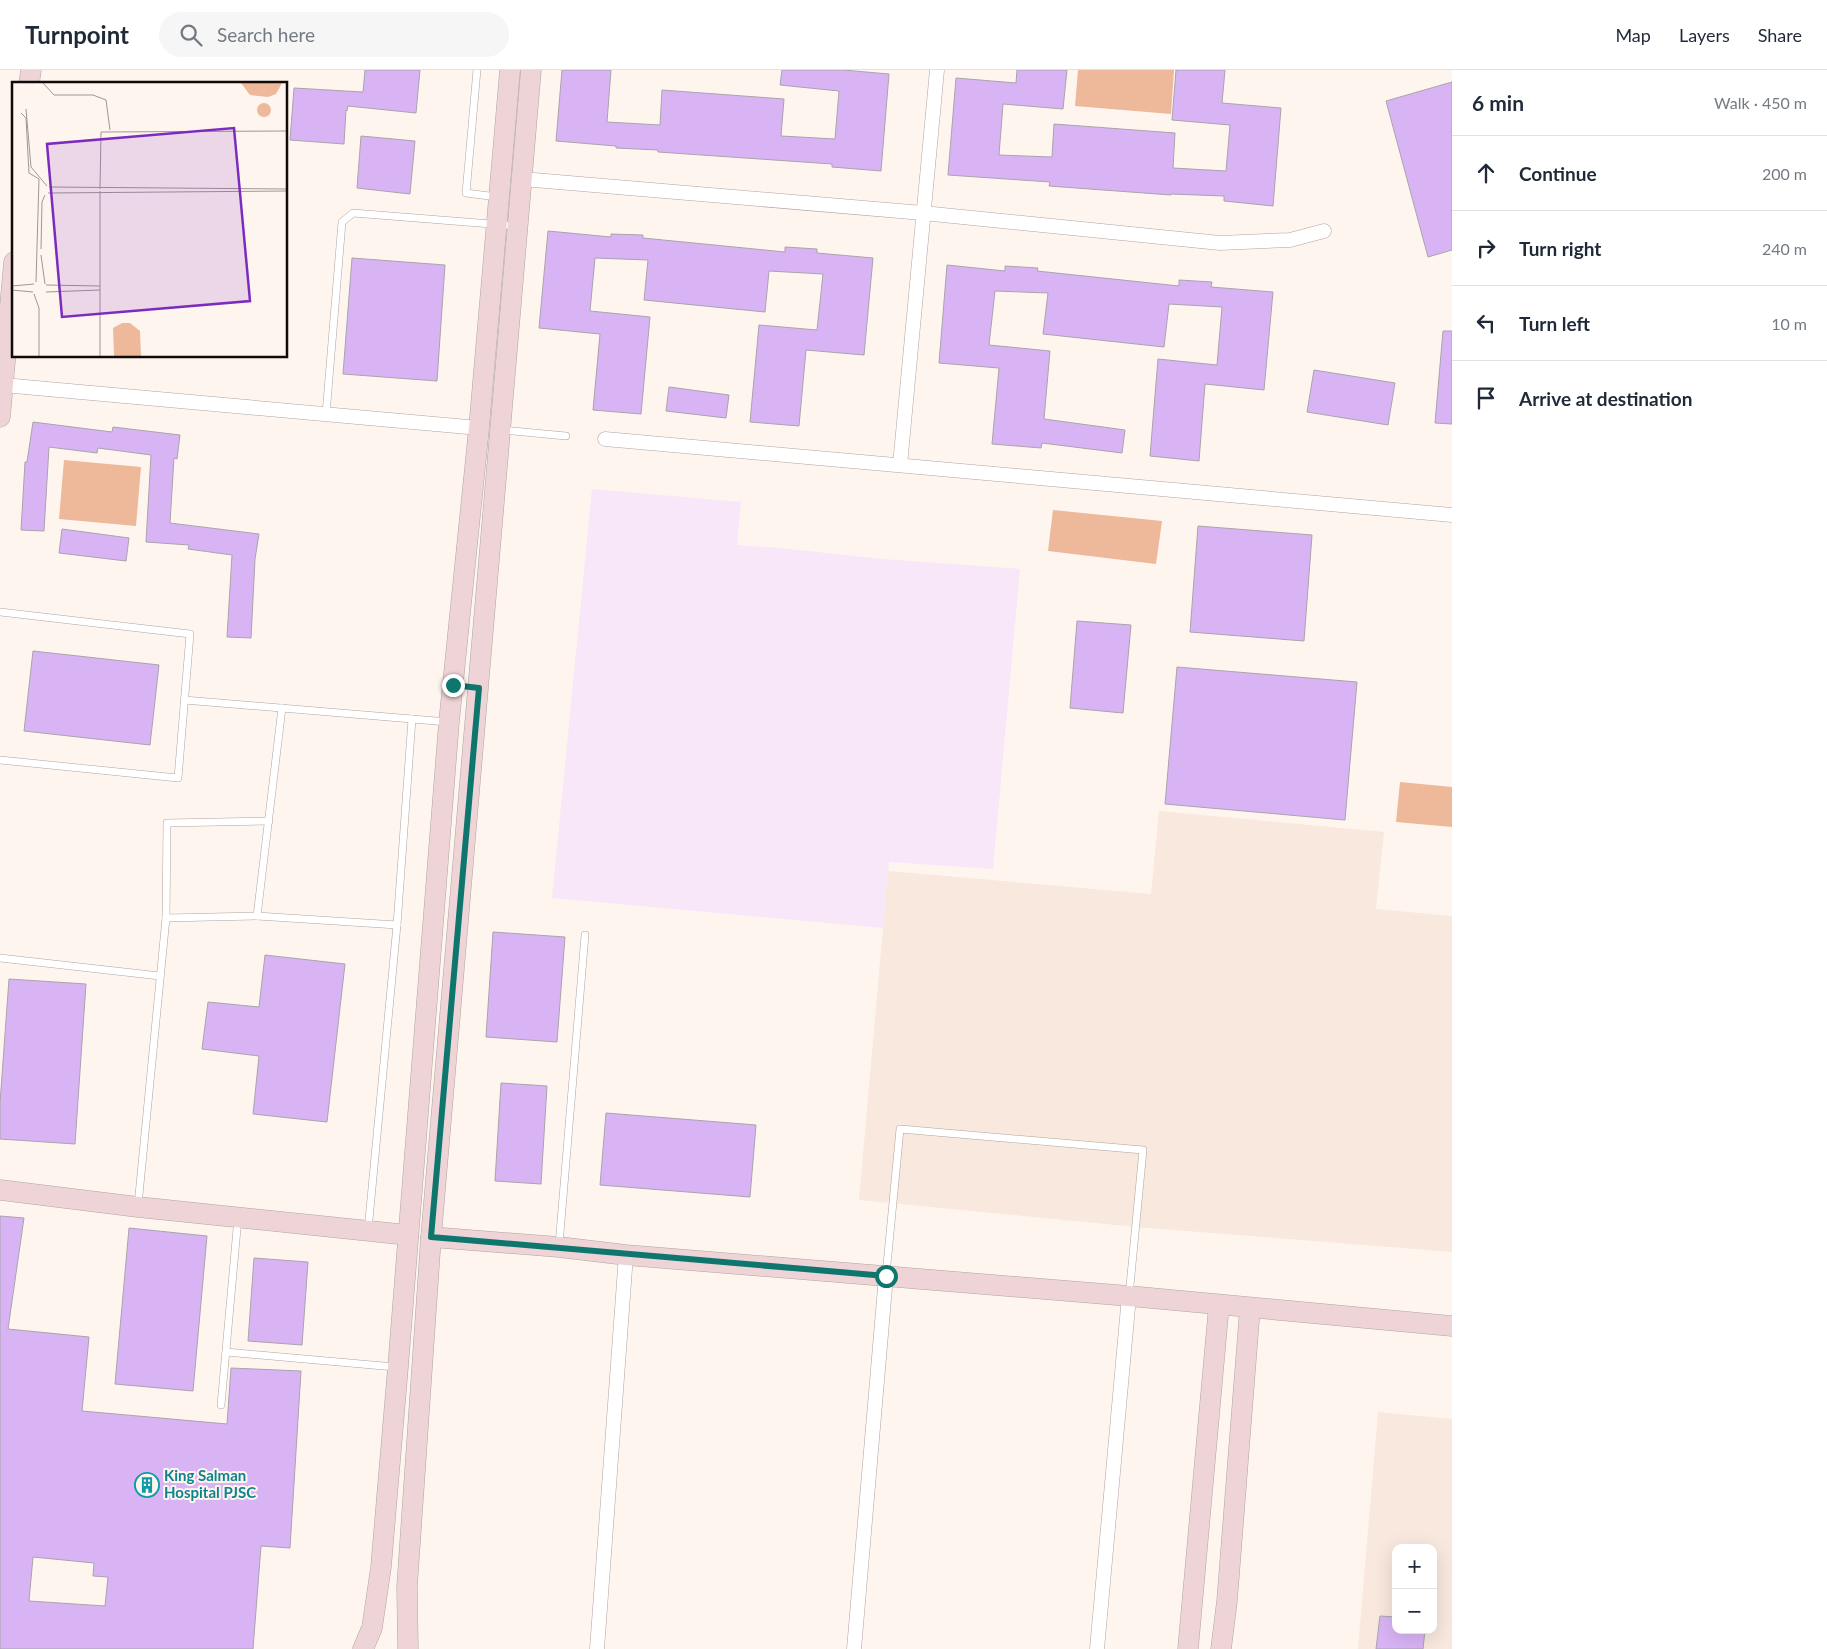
<!DOCTYPE html>
<meta charset="utf-8">
<style>
:root{--surface:#fff;--page:#f6f6f7;--text:#1f2937;--muted:#747a83;--line:#e0e1e3}
body{margin:0;font-family:Lato,sans-serif;background:var(--page);color:var(--text)}
.controls{position:absolute;right:15px;bottom:15px;display:grid;overflow:hidden;border-radius:10px;box-shadow:0 5px 20px #0002}
.controls button{width:45px;height:45px;display:grid;place-items:center;padding:0;border:0;border-bottom:1px solid var(--line);background:var(--surface);color:var(--text);font:25px sans-serif}
.stop{position:absolute;width:15px;height:15px;margin:-11px;border:4px solid #0f766e;border-radius:50%;background:#fff}
.stop.end{background:#0f766e;border-color:#fff;box-shadow:0 1px 5px #0008}
.list{margin:0;padding:0;list-style:none}
h2{display:flex;justify-content:space-between;align-items:center;height:65px;margin:0;padding:0 20px;font-size:21px}
h2 small{font-size:16px;font-weight:400;color:var(--muted)}
.list li{display:grid;grid-template-columns:32px 1fr auto;gap:15px;align-items:center;box-sizing:border-box;height:75px;padding:0 20px;border-top:1px solid var(--line)}
.list b{display:block;font-size:19px;white-space:nowrap}
.list em{font-size:16px;font-style:normal;color:var(--muted)}
.icon{flex:none;width:28px;height:28px;fill:none;stroke:currentColor;stroke-width:2;stroke-linecap:round;stroke-linejoin:round}
.map{position:relative;flex:none;width:1452px;height:1579px;overflow:hidden}
header{display:flex;align-items:center;gap:30px;box-sizing:border-box;height:70px;padding:0 25px;background:var(--surface);border-bottom:1px solid var(--line)}
header strong{font-size:24px}
nav{display:flex;gap:28px;margin-inline-start:auto;font-size:18px}
.search{width:350px;height:45px;background:var(--page);display:flex;align-items:center;gap:12px;box-sizing:border-box;padding:0 18px;border-radius:28px;color:var(--muted);font-size:19px}
main{display:flex}
aside{flex:1;background:var(--surface)}
.map>svg:first-child{display:block}
.commercial{fill:#f7e7f9}
.built{fill:#f8e8de;fill-rule:evenodd}
.green{fill:#eeb89a}
.building{fill:#d9b4f5;stroke:#a8a4ac;fill-rule:evenodd}
.lines{fill:none;stroke-linecap:round;stroke-linejoin:round}
.lane-casing{stroke:#aea5a0;stroke-width:8}
.street-casing{stroke:#aea5a0;stroke-width:15}
.secondary-casing{stroke:#aea5a0;stroke-width:21}
.lane{stroke:#fff;stroke-width:7}
.street{stroke:#fff;stroke-width:14}
.secondary{stroke:#eed4d7;stroke-width:20}
.route{stroke:#0f766e;stroke-width:6}
.labels{text-anchor:middle;stroke-width:4;stroke-linejoin:round;paint-order:stroke}
.culture-label{font-size:15px;font-weight:bold;fill:#0d838f;stroke:#fff5ef;text-anchor:start}
.inset-road{fill:none;stroke:#9f9793;stroke-width:1}
.view{fill:#7b2cbf;fill-opacity:0.15;stroke:#7b2cbf;stroke-width:2.5}
.inset-edge{fill:none;stroke:#0e0b09;stroke-width:2.5}
</style>
<header>
<strong>Turnpoint</strong>
<div class="search"><svg class="icon" aria-label="search" viewBox="0 0 24 24"><circle cx="10" cy="10" r="6"/><path d="M15 15l6 6"/></svg>Search here</div>
<nav><a>Map</a><a>Layers</a><a>Share</a></nav>
</header>
<main>
<div class="map">
<svg width="1452" height="1579" viewBox="0 0 1452 1579">
<rect width="100%" height="100%" fill="#fff5ef"/>
<polygon class="commercial" points="592,419 741,432 737,475 780,478 883,489 1020,499 993,799 889,792 883,858 552,828"/>
<g class="built">
<polygon points="1159,741 1384,762 1376,839 1452,846 1452,1182 1136,1157 859,1130 888,801 1151,824"/>
<path d="M1378,1342L1452,1349V1579H1358ZM1396,1478H1433V1560H1396Z"/>
</g>
<g class="green">
<polygon points="1078,0 1174,0 1171,44 1075,36"/>
<polygon points="64,390 141,397 136,456 59,449"/>
<polygon points="1053,440 1162,451 1156,494 1048,481"/>
<polygon points="1400,712 1452,717 1452,757 1396,752"/>
</g>
<g class="building">
<polygon points="365,0 420,0 416,43 348,36 347,41 346,40 344,74 290,70 294,18 363,22"/>
<polygon points="562,0 611,0 607,52 660,55 662,20 784,29 781,66 835,69 839,21 780,15 782,0 843,0 889,4 881,101 832,97 832,94 658,82 658,80 616,78 616,76 556,71"/>
<polygon points="1017,0 1067,0 1063,39 1003,34 999,85 1052,87 1054,54 1175,63 1173,98 1226,101 1230,55 1172,50 1176,0 1225,0 1222,33 1281,38 1273,136 1224,131 1224,126 1171,124 1171,125 1049,116 1050,112 948,105 956,8 1016,13"/>
<polygon points="1452,12 1452,180 1428,187 1386,31"/>
<polygon points="361,66 415,71 410,124 357,118"/>
<polygon points="548,161 611,167 611,164 643,165 643,168 785,182 785,177 817,179 817,183 873,188 864,285 806,280 799,356 750,352 759,255 817,260 823,204 769,201 765,242 644,230 648,190 595,188 590,241 650,247 641,344 593,340 600,264 539,258"/>
<polygon points="352,188 445,195 437,311 343,304"/>
<polygon points="947,195 1005,201 1005,196 1038,198 1037,201 1179,216 1179,210 1212,212 1211,217 1273,222 1264,320 1205,314 1199,391 1150,386 1158,289 1217,295 1222,237 1169,234 1164,277 1043,264 1048,223 995,221 989,275 1050,281 1044,349 1125,360 1122,383 1042,373 1041,378 992,374 999,298 939,293"/>
<polygon points="1443,261 1452,261 1452,354 1435,353"/>
<polygon points="1314,300 1395,313 1388,355 1307,342"/>
<polygon points="669,317 729,325 726,348 666,341"/>
<polygon points="33,352 112,362 113,357 180,365 177,389 174,388 170,453 259,464 255,489 251,568 227,567 232,485 188,479 189,475 146,472 151,385 98,378 97,383 49,377 44,461 21,460 25,392 27,392"/>
<polygon points="1198,456 1312,465 1304,571 1190,562"/>
<polygon points="62,459 129,468 126,491 59,483"/>
<polygon points="1077,551 1131,555 1123,643 1070,638"/>
<polygon points="33,581 159,595 150,675 24,661"/>
<polygon points="1177,597 1357,612 1345,750 1165,734"/>
<polygon points="493,862 565,867 557,972 486,967"/>
<polygon points="265,885 345,894 327,1052 253,1044 259,986 202,979 208,932 259,937"/>
<polygon points="9,909 86,914 75,1074 0,1069 0,1033"/>
<polygon points="501,1013 547,1016 541,1114 495,1111"/>
<polygon points="606,1043 756,1055 750,1127 600,1115"/>
<path d="M0,1146L24,1148L8,1259L89,1267L82,1341L227,1354L231,1298L301,1301L290,1478L261,1476L253,1579H0ZM33,1487L94,1493L93,1506L108,1507L105,1536L29,1531Z"/>
<polygon points="129,1158 207,1166 193,1321 115,1314"/>
<polygon points="254,1188 308,1192 302,1275 248,1271"/>
<polygon points="1380,1546 1396,1547 1396,1560 1425,1560 1423,1579 1376,1579"/>
</g>
<g class="lines">
<defs>
<g id="lane">
<polyline points="477,0 466,123 497,127"/>
<polyline points="326,344 342,152 353,143 517,156"/>
<polyline points="503,360 566,366"/>
<polyline points="0,542 190,564 178,708 0,690"/>
<polyline points="184,630 448,652"/>
<polyline points="257,846 282,638"/>
<polyline points="166,848 257,846 397,855"/>
<polyline points="0,888 160,906"/>
<polyline points="138,1135 166,848 167,753 269,751"/>
<polyline points="368,1160 397,855 412,649"/>
<polyline points="559,1175 585,865"/>
<polyline points="886,1205 900,1059 1143,1080 1129,1226"/>
<polyline points="226,1282 395,1297"/>
<polyline points="221,1335 238,1148"/>
</g>
<g id="street">
<polyline points="522,109 923,143 1220,173 1290,170 1324,161"/>
<polyline points="3,315 479,358"/>
<polyline points="605,369 1452,445"/>
<polyline points="900,395 937,0"/>
<polyline points="597,1579 626,1185"/>
<polyline points="854,1579 886,1206"/>
<polyline points="1097,1579 1129,1226"/>
</g>
<g id="secondary">
<polyline points="29,14 31,0"/>
<polyline points="0,347 14,192"/>
<polyline points="0,1120 138,1137 408,1165"/>
<polyline points="431,1167 559,1177 626,1185 1129,1226 1452,1256"/>
<polyline points="363,1579 372,1558 381,1497 398,1297 449,652 479,358 510,0"/>
<polyline points="408,1579 407,1517 431,1167 531,0"/>
<polyline points="1188,1579 1219,1235"/>
<polyline points="1221,1579 1227,1531 1250,1238"/>
</g>
</defs>
<use href="#lane" class="lane-casing"/>
<use href="#street" class="street-casing"/>
<use href="#secondary" class="secondary-casing"/>
<use href="#lane" class="lane"/>
<use href="#street" class="street"/>
<use href="#secondary" class="secondary"/>
</g>
<g class="lines">
<polyline class="route" points="453,615 479,618 431,1167 886,1206"/>
</g>
<defs>
<symbol id="building-ring" viewBox="-11 -11 22 22"><circle r="9.5" fill="#fff5ef" stroke="#0f9aa8" stroke-width="1.5"/><path d="M-4-6H4V6H1V3H-1V6H-4ZM-2.5-4.3h1.7v1.8h-1.7ZM.8-4.3h1.7v1.8H.8ZM-2.5-1h1.7V.8h-1.7ZM.8-1h1.7V.8H.8Z" fill="#0f9aa8"/></symbol>
</defs>
<g fill-rule="evenodd">
<use href="#building-ring" x="133" y="1401" width="28" height="28"/>
</g>
<g class="labels">
<g class="culture-label">
<text x="164" y="1411">King Salman<tspan x="164" dy="17">Hospital PJSC</tspan></text>
</g>
</g>
<g transform="translate(12 12)">
<rect width="275" height="275" fill="#fff5ef"/>
<path d="M229,1H270L264,12L256,15L238,13ZM245 28a7 7 0 1 1 14 0a7 7 0 1 1-14 0ZM110,241H118L128,249L129,274H102L101,246Z" fill="#eeb89a"/>
<path class="inset-road" d="M31,1L42,13H81L94,18L98,48M14,27L19,85L35,104M9,31L14,36L17,91L27,97L24,200M37,105L275,107M88,107L89,50L275,49M88,109V274M36,111L275,109M29,167L30,120L33,113M29,173L33,202M34,203L88,204M0,204L22,202M0,208L21,210M34,210L88,208M22,212L27,226V274"/>
<path class="view" d="M222,46L238,219L50,235L35,62Z"/>
<rect width="275" height="275" class="inset-edge"/>
</g>
</svg>
<div class="controls">
<button>+</button>
<button>−</button>
</div>
<div class="stop" style="left:886px;top:1206px"></div>
<div class="stop end" style="left:453px;top:615px"></div>
</div>
<aside>
<h2>6 min<small>Walk · 450 m</small></h2>
<ul class="list">
<li><svg class="icon" aria-label="ahead" viewBox="0 0 24 24"><path d="M12 20V5M6 11l6-6 6 6"/></svg><div><b>Continue</b></div><em>200 m</em></li>
<li><svg class="icon" aria-label="right" viewBox="0 0 24 24"><path d="M7 20v-9h11M14 6l5 5-5 5"/></svg><div><b>Turn right</b></div><em>240 m</em></li>
<li><svg class="icon" aria-label="left" viewBox="0 0 24 24"><path d="M17 20v-9H6M10 6l-5 5 5 5"/></svg><div><b>Turn left</b></div><em>10 m</em></li>
<li><svg class="icon" aria-label="arrive" viewBox="0 0 24 24"><path d="M6 21V4h12l-3 4 3 4H6"/></svg><div><b>Arrive at destination</b></div></li>
</ul>
</aside>
</main>
